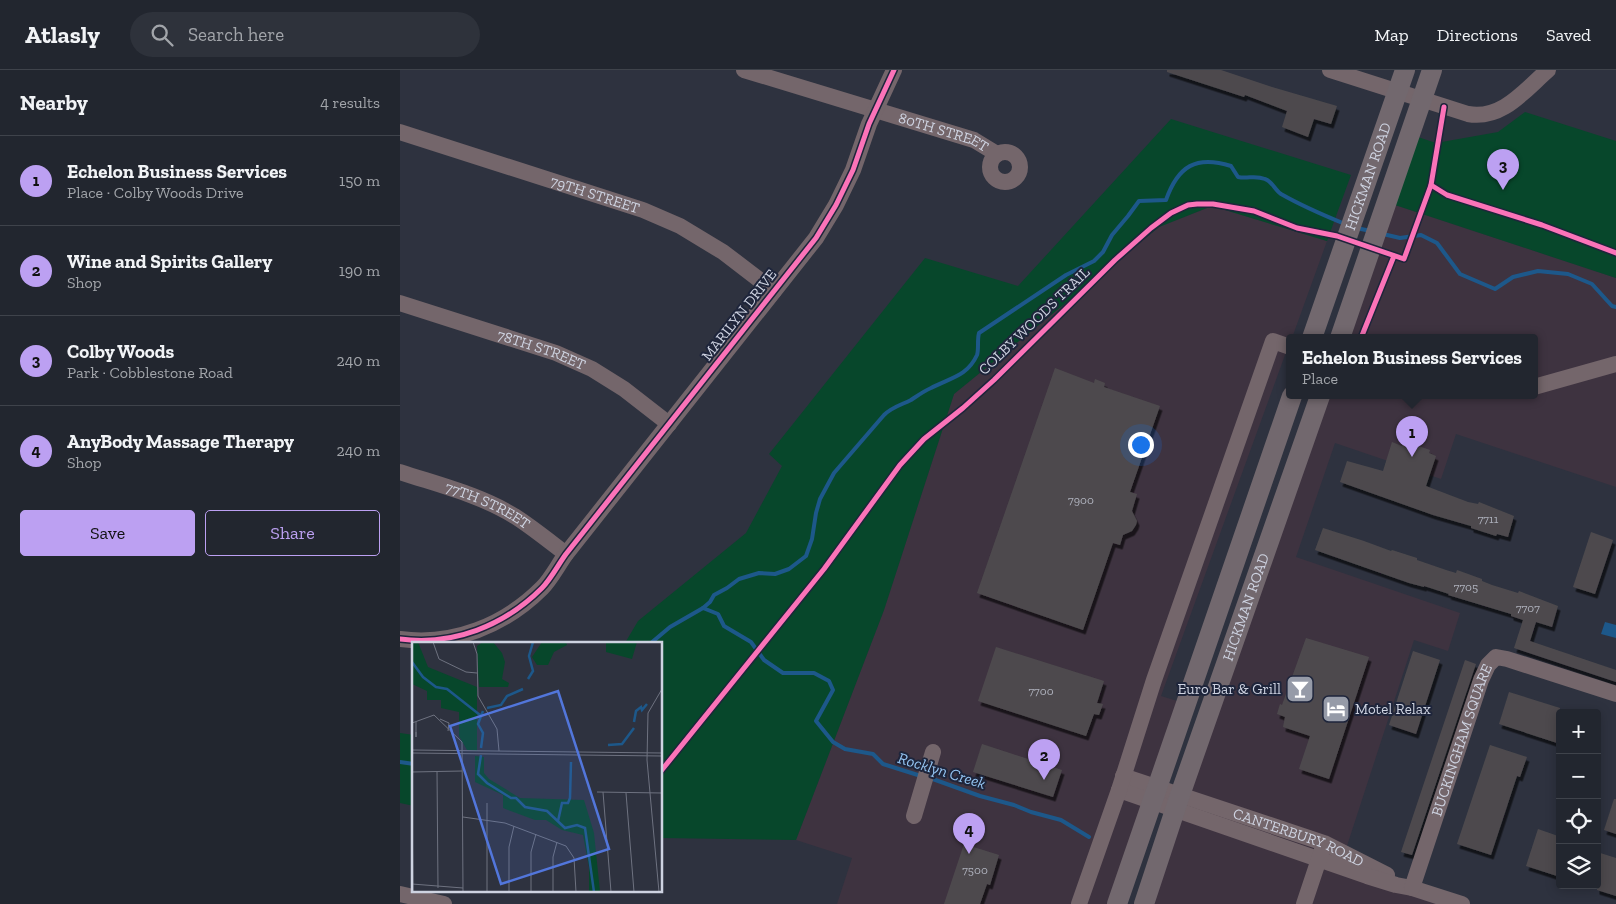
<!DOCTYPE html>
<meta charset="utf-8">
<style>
:root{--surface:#22262f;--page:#2e323b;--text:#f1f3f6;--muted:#a2a5aa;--line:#3f434b;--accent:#bca0f2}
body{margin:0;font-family:"Zilla Slab",serif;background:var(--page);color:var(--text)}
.controls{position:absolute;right:15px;bottom:15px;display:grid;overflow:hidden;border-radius:5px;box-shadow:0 2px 12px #0003}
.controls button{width:45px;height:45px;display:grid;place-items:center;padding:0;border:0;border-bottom:1px solid var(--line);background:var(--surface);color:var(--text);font:25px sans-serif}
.you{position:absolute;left:740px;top:374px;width:18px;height:18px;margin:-12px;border:4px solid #fff;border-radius:50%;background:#1a73e8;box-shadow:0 0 0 8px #1a73e833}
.badge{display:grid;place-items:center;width:32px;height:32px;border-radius:50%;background:var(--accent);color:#111;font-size:16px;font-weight:700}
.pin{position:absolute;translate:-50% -41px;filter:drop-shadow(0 1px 2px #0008)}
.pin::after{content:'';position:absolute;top:26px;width:18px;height:15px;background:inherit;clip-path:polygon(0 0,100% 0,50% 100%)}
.popup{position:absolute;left:886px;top:264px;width:252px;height:65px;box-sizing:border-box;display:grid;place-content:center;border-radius:5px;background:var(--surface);filter:drop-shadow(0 1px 4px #0005);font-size:16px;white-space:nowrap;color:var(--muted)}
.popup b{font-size:19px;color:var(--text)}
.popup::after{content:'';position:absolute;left:50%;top:100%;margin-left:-10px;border:10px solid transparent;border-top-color:var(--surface)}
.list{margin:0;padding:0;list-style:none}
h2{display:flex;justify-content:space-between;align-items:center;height:65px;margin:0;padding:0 20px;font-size:21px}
h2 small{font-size:16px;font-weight:400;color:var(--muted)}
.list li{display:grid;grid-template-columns:32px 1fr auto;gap:15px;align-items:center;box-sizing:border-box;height:90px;padding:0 20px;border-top:1px solid var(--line)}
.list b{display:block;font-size:19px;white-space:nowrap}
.list p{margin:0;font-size:16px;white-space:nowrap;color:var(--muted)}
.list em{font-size:16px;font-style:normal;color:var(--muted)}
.actions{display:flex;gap:10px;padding:15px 20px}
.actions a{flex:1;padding:11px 0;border:1px solid var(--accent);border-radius:5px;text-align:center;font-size:18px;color:var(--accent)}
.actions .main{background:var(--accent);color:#111}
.icon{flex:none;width:28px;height:28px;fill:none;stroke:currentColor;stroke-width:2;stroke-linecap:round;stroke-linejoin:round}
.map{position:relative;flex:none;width:1216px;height:834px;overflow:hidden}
header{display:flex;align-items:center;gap:30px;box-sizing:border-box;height:70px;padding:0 25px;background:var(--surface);border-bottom:1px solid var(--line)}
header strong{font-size:24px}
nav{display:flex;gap:28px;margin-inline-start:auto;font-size:18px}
.search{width:350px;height:45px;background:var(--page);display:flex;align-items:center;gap:12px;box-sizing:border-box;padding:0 18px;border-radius:28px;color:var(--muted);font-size:19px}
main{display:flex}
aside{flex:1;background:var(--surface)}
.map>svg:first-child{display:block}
.commercial{fill:#3e3340}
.green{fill:#07472b}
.water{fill:#1d588a}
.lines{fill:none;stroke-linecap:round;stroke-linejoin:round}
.stream{stroke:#1d588a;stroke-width:4}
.building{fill:#4d4a4d;filter:url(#shadow)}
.minor{stroke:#74666b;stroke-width:16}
.major{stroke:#72686e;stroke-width:20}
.cycleway-casing{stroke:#1e253b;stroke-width:8}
.cycleway{stroke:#fb73b8;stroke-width:5}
.labels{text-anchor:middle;stroke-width:4;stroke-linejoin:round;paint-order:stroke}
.number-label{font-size:12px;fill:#aeb1bc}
.street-label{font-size:15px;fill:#ced3e1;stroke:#1e253b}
.poi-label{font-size:15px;fill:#ced3e1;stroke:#1e253b;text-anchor:end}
.water-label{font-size:16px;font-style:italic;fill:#95c5f3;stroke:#1e253b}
.inset-river{fill:none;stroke:#1d588a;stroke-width:2.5}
.inset-road{fill:none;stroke:#6e7280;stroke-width:1}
.view{fill:#5276db;fill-opacity:0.15;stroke:#5276db;stroke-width:2.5}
.inset-edge{fill:none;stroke:#ced3e1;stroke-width:2.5}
</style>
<header>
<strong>Atlasly</strong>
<div class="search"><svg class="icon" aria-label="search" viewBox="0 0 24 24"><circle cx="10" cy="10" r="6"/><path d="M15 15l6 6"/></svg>Search here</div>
<nav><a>Map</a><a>Directions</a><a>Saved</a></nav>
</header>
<main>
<aside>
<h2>Nearby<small>4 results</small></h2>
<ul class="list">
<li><span class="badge">1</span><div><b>Echelon Business Services</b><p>Place · Colby Woods Drive</p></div><em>150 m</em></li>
<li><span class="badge">2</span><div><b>Wine and Spirits Gallery</b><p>Shop</p></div><em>190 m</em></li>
<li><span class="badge">3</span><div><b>Colby Woods</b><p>Park · Cobblestone Road</p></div><em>240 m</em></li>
<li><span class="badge">4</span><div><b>AnyBody Massage Therapy</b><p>Shop</p></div><em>240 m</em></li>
</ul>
<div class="actions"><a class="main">Save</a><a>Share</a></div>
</aside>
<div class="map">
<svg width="1216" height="834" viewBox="0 0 1216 834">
<defs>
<filter id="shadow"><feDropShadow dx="2.5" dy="4.5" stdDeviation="0" flood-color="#0009"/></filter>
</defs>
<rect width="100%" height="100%" fill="#2e323f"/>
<g class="commercial">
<polygon points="986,132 1216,208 1216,417 1056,364 1041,409 935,373 896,487 1060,543 1048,581 1014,570 945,782 1012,818 1062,834 744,834 920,326 1134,326 1134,268 940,268"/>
<polygon points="812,136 927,171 892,268 890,268 889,274 761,626 787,634 717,834 437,834 452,788 396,770 484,540 554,324 759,157"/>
</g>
<g class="green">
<polygon points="1125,42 1216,71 1216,208 986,132 1009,64 1036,73 1098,62"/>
<polygon points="771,49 951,105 927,171 812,136 759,157 554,324 484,540 396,770 261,768 261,573 225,573 238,551 346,463 382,396 369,384 525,188 618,216"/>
<polygon points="0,663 14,665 14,736 0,733"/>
</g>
<polygon class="water" points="1205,552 1216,555 1216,568 1201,564"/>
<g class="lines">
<g class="stream">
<polyline points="956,158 971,161"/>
<polyline points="983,164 1000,168 1021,165 1037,173 1060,204 1095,219 1113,207 1138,201 1168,204 1192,214 1212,236 1216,237"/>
<polyline points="303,538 318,544 324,556 351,572 364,590 383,603 414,603 429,611 433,620 416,651 433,672 445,679 473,684 483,694 521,706"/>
<path d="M251,573L270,557L303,538L310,532L314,525L327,518L339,509L359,503L375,504L389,499L406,486L412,469L416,443L420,429L434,403L484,345C492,337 501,335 511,330C517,326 524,321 531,318C549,308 567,307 577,285C579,279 577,270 579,263L666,205L694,191L703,182L712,165L728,146L739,131L766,130C778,96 796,85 831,96L838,107C848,109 855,105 865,109C872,111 875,120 881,124C902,136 923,145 945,154"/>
<polyline points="0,692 14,694"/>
<polyline points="530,708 580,726 614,735 631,742 661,750 689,767"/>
</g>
</g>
<g class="building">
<polygon points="767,0 821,0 872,17 937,36 931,54 914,49 908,67 882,57 887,41 845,25 844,27 767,2"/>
<polygon points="655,298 694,313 695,309 705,313 704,317 760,336 730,422 737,424 732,441 737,451 736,455 732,461 723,465 720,475 713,473 683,560 577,523"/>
<polygon points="1004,371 1030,380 1029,383 1036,386 1026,416 1068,432 1078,434 1079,432 1114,446 1108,467 1097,464 1096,466 1071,458 1071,456 1033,445 940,412 947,391 983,401 992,372 1002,376"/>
<polygon points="923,458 964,471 991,481 992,480 1017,488 1017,490 1046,500 1056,503 1057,500 1082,509 1082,511 1092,515 1118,523 1119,521 1158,536 1152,557 1136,552 1130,571 1216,600 1216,612 1114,578 1123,550 1111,546 1111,544 1048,525 1049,524 1024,516 1024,517 1009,513 915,480"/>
<polygon points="1191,462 1213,470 1195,524 1173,517"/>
<polygon points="906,568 969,587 929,709 899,699 910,666 883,657 885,647 877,644 880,634 882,635"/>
<polygon points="596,577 704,611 697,633 703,634 699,645 694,644 686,666 578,631"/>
<polygon points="1013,581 1040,590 1016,664 989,655"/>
<polygon points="1065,590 1076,594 1012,785 1001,782"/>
<polygon points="1109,622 1160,638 1160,674 1099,654"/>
<polygon points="582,674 662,700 653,727 573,702"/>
<polygon points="1090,675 1127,687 1120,707 1117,706 1091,785 1057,774"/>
<polygon points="1214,729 1216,729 1216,764 1204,760"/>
<polygon points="1138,759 1158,766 1157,769 1160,770 1160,807 1126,796"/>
<polygon points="564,774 599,785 590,815 587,814 580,834 544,834"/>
<polygon points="1197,782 1216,788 1216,826 1197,820"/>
</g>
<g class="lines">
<g class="minor">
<path id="s1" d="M344,0L574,70L597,84"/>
<path d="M930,0L1068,44C1102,50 1124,21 1148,0"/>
<path id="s2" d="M0,62L243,140L280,156L323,182L374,221"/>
<circle cx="605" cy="97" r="15"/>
<path id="s3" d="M0,233L156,283L192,299L224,319L269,354"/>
<polyline points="1134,317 1216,294"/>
<path id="s4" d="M0,402C39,415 81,425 116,447C133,458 149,471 166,484"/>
<path d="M0,569C53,576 104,556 142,518C151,509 158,495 166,484L416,168L436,135L453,100L469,54L494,0"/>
<path id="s5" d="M723,706L924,773L987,805"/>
<polyline points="719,720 967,806 996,815 1012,818 1062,834"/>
<polyline points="514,746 533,682"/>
<path id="s6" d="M1012,818L1081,610L1088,595L1096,587L1107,589L1216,624"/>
<polyline points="0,824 44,834"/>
<polyline points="679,834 719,720 754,610 873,271 890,277"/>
<polyline points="904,834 922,780"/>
</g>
<g class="major">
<path id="s7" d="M912,268L1005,0"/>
<polyline points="940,268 1032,0"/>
<polyline points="717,834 892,326"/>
<path id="s8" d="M744,834L780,725L920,326"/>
</g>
<defs>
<g id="cycleway">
<polyline points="1031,115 1047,125 1142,155 1216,183"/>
<polyline points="961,268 994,186"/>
<path d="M0,569C53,576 104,556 142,518C151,509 158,495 166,484L416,168L436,135L453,100L469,54L494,0"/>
<polyline points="261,701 424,499 500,395 524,369 563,338 594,310 715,190 751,158 771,143 788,135 797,134 813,134 854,141 897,158 937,166 1004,189 1031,115 1044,37"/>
</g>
</defs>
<use href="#cycleway" class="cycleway-casing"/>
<use href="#cycleway" class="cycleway"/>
</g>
<defs>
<symbol id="bar-square" viewBox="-11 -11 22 22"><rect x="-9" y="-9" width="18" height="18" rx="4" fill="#969ba8" stroke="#1e253b"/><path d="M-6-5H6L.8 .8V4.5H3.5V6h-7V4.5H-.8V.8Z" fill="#fff"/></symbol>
<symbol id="hotel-square" viewBox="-11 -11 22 22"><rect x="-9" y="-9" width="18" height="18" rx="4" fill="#969ba8" stroke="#1e253b"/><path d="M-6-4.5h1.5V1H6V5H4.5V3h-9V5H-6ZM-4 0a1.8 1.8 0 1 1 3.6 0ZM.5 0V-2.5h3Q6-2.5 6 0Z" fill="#fff"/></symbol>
</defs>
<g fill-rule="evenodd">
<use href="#bar-square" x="884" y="603" width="32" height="32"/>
<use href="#hotel-square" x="920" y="623" width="32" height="32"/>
</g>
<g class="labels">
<g class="number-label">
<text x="681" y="434">7900</text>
<text x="1088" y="453">7711</text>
<text x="1066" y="521">7705</text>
<text x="1128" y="542">7707</text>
<text x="641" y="625">7700</text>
<text x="575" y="804">7500</text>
</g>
<g class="street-label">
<text dy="5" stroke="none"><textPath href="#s1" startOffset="209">80TH STREET</textPath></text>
<text dy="5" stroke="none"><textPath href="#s7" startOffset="171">HICKMAN ROAD</textPath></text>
<text dy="5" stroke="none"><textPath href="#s2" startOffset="205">79TH STREET</textPath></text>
<text transform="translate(339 245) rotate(-52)" y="5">MARILYN DRIVE</text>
<text transform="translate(634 251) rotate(-44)" y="5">COLBY WOODS TRAIL</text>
<text dy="5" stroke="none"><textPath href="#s3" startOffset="149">78TH STREET</textPath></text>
<text dy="5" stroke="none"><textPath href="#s4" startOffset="94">77TH STREET</textPath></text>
<text dy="5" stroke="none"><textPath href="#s8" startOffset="314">HICKMAN ROAD</textPath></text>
<text dy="5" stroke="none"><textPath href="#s6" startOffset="156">BUCKINGHAM SQUARE</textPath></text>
<text dy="5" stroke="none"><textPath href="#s5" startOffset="186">CANTERBURY ROAD</textPath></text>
</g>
<g class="poi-label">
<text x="881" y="624">Euro Bar &amp; Grill</text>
<text x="955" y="644" text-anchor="start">Motel Relax</text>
</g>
<g class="water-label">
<text transform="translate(542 700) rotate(17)" y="6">Rocklyn Creek</text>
</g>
</g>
<g transform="translate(12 572)">
<rect width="250" height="250" fill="#2e323f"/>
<path d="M0,0H6L16,25L65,45V109L55,108L47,94V70L29,66V58H15V49L0,42ZM71,0H81L90,11L93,20L90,37L97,41L96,45H67L65,4ZM130,0H154L155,3L142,10L136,23H125L120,15ZM194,0H225L220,17L194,10ZM63,114L72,115V131L77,137L108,156L172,158L182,191L188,250H177V225L171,193L150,188L134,178H123L91,166V153L63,140Z" fill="#07472b"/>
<path class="inset-river" d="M0,20L11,35L24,45L35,47L68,73M116,37L121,29L117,14L121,0M75,66L89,63L95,54L111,47M222,80L224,69L229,65L230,68L235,62M196,103L210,102L222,86M69,106L71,91L66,82L71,69M69,113L66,132L75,141L99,156H104L113,165L135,169L153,186L165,183L173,186L182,250M146,179L150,161H156L158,156L159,120"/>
<path class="inset-road" d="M21,0L27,17L54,30L65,31M61,0L65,12L66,54L85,87L87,109M28,77L37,81L36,89M4,80V95V90M0,81L22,73L50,100L51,250M0,108L250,111M0,111L250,114M25,129L26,246M0,130L50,129M185,150L250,151M191,150L199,250M214,151L222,250M0,159L1,250M75,161V250M51,175L93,181L154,204L162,216L164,250M0,242L51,246M97,250V205L102,184M119,250V210L124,192M141,250V215L145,200M247,250L235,118L236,71L250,47"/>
<path class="view" d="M146,49L197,207L89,242L38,84Z"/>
<rect width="250" height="250" class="inset-edge"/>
</g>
</svg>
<div class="controls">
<button>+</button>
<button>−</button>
<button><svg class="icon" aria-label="locate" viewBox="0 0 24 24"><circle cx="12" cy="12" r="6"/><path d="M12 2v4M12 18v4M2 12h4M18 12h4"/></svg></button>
<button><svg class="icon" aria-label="layers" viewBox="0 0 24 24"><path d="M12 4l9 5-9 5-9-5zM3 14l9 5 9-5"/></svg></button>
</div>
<div class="you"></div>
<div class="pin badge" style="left:1012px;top:387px">1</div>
<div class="popup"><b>Echelon Business Services</b>Place</div>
<div class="pin badge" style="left:644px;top:710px">2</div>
<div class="pin badge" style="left:1103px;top:120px">3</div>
<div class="pin badge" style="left:569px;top:784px">4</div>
</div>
</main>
